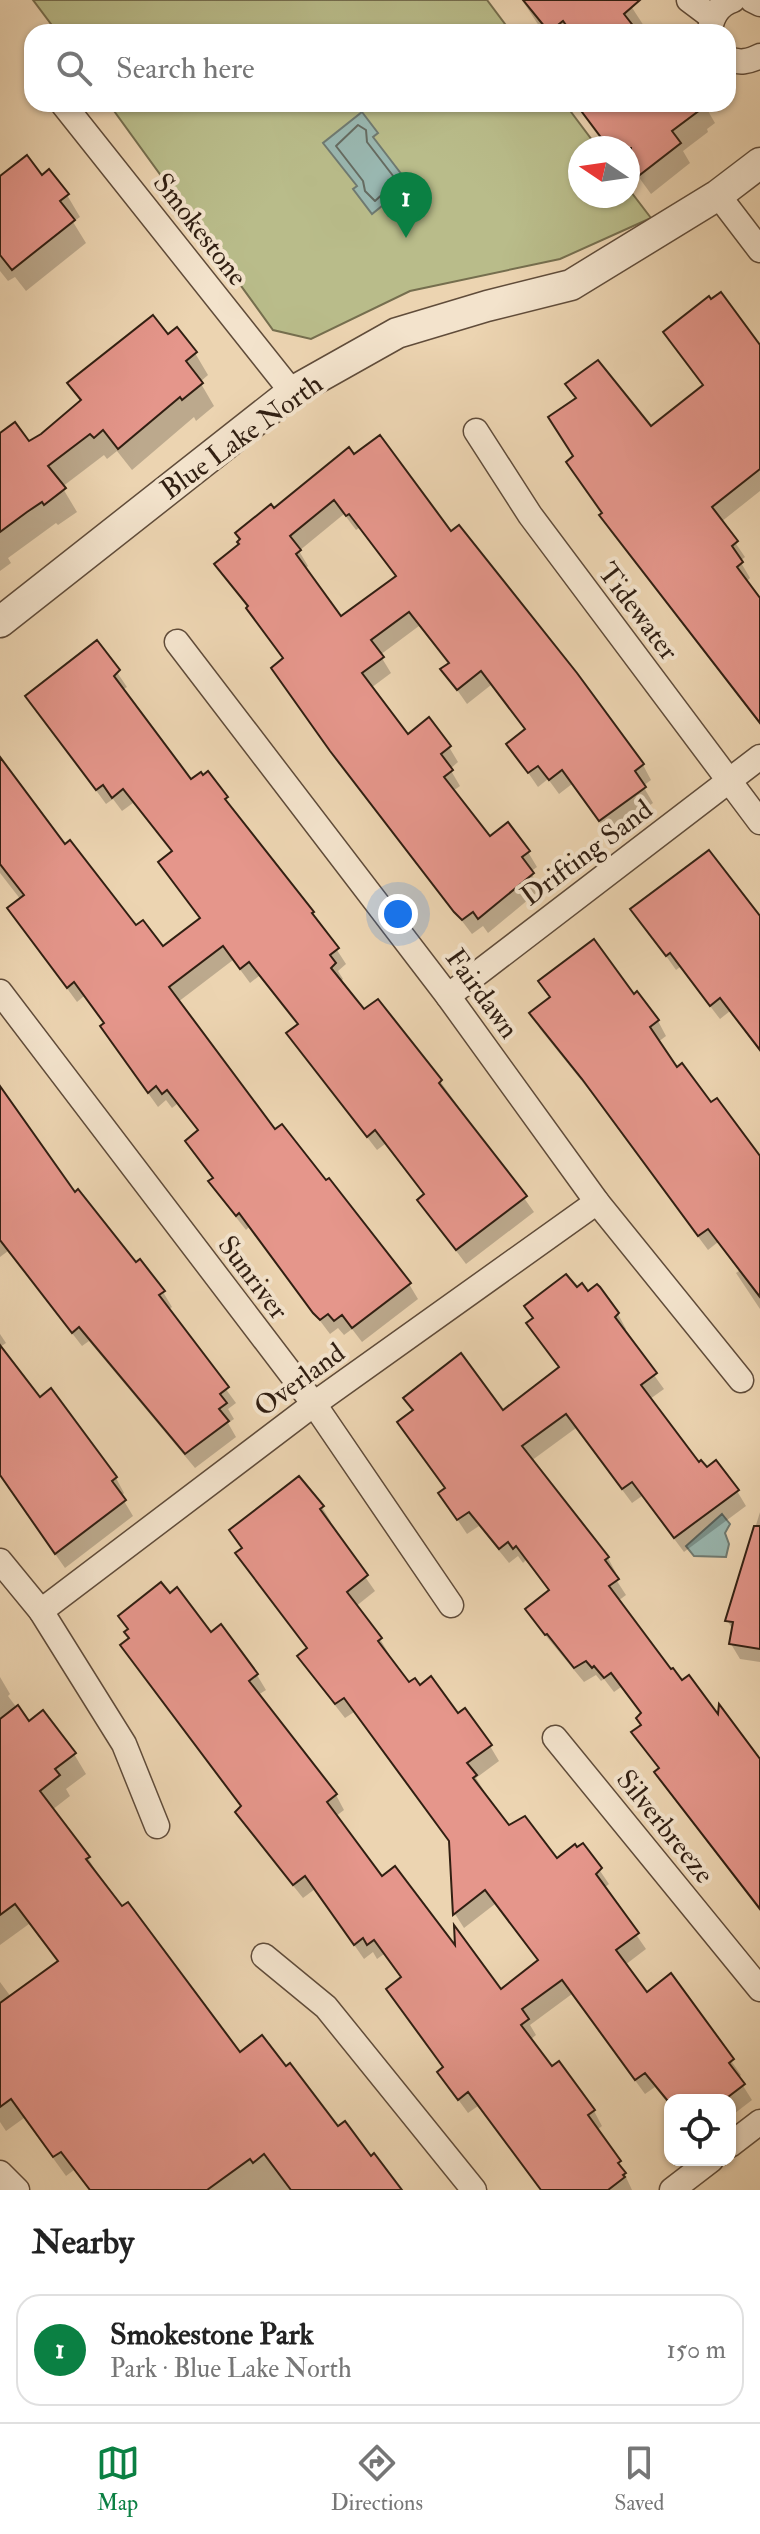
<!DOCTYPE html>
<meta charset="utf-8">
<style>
:root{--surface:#fff;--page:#f2f2f2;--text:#222;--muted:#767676;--line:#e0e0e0;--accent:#0b8043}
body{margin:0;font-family:"IM FELL Double Pica",serif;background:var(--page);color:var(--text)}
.controls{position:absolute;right:24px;bottom:24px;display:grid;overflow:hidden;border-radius:16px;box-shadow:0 2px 6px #0004}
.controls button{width:72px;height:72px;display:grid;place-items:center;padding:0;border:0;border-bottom:2px solid var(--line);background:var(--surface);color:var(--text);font:40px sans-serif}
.compass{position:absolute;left:568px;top:136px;width:72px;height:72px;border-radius:50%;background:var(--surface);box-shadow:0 2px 6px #0004;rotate:283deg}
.you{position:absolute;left:398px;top:914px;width:28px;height:28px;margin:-20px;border:6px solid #fff;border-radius:50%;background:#1a73e8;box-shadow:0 0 0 12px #1a73e833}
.badge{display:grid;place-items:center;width:52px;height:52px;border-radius:50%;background:var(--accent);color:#fff;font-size:26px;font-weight:700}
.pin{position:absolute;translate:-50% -66px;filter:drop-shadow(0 2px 4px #0008)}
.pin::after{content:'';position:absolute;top:42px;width:28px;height:24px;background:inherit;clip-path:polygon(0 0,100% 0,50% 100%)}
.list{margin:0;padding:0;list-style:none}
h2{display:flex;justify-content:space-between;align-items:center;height:104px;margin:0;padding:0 32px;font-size:34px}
h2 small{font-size:26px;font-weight:400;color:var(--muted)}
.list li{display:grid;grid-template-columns:52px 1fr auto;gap:24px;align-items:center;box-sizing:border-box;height:112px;margin:0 16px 16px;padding:0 16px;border:2px solid var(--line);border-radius:24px}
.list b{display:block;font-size:30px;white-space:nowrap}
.list p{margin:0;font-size:26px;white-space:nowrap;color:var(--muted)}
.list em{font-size:26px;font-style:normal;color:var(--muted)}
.icon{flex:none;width:44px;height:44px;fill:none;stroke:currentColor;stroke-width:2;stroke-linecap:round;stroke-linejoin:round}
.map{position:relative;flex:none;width:760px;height:2190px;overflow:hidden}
.search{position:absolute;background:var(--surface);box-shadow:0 2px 6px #0004;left:24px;right:24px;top:24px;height:88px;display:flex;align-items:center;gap:20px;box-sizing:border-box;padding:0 28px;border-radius:24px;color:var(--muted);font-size:30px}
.sheet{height:232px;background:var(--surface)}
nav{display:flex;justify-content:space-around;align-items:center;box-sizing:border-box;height:112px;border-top:2px solid var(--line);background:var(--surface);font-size:22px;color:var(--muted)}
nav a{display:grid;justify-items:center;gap:4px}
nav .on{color:var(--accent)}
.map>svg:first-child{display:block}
.green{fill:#b9bc8a;stroke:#756e4e;stroke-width:2}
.water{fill:#99b7b0;stroke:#6f7a71;stroke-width:2}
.shadow{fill:#0003;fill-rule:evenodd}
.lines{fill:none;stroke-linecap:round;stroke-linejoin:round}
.shore{stroke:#656b61;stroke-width:2}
.building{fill:#e5968b;stroke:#311f12;stroke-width:2;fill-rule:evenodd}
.minor-casing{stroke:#604c3a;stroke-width:27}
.tertiary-casing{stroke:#604c3a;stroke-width:33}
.minor{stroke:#f3e3cc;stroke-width:24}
.tertiary{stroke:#f3e3cc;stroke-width:30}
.labels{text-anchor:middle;stroke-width:8;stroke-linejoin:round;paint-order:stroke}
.street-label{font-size:28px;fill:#311f12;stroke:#f3e3cc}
</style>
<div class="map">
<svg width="760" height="2190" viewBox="0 0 760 2190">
<rect width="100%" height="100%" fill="#ecd4b1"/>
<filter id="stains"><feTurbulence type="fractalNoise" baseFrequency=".0025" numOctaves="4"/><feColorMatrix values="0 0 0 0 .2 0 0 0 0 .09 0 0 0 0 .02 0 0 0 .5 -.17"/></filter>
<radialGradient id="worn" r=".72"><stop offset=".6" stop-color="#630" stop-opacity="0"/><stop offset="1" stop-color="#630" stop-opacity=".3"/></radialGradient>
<g class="green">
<polygon points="33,0 487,0 511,32 57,32"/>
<polygon points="109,104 565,104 598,148 580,148 580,196 628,196 628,188 651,218 560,259 410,291 311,339 273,330"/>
</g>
<g class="water">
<polygon points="362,112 378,133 373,137 409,184 372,214 353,189 357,186 323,143"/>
<polygon points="722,1514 730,1524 725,1533 729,1544 726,1557 694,1556 686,1546"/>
</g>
<g class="shadow">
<polygon points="522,0 627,0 644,26 636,32 543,32"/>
<polygon points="575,104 704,104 715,123 707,129 708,132 683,151 690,163 651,194 635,172 629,176 628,174 628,148 607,148"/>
<polygon points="41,178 67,195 80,217 73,222 86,243 26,291 15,277 8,281 0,271 0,179"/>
<polygon points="665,333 760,347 760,491 721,522 745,557 740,561 750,578 746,582 760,601 760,724 610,531 575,457 577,400 568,384 651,429 704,387"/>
<polygon points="168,337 195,353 208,375 200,382 214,406 196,421 194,417 132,470 117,451 107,459 104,455 62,487 77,512 58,525 56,523 8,558 11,563 0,571 0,435 29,443 42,436 81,403 70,384"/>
<path d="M349,450L451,534L643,765L651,780L643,786L653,803L609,835L572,784L559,794L548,779L538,787L509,745L526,731L491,685L467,704L443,670L449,665L419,626L380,655L391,673L371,688L407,736L449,747L458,762L450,769L460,786L453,791L490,839L528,852L537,867L530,872L541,889L488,933L483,926L472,934L323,741L282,683L285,660L217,564L241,545L273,511ZM344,514L356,530L359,528L397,578L340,618L305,569L308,566L299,551Z"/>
<polygon points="97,643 127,687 122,690 191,782 207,774 234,814 313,913 346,964 338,971 343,979 340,982 363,1012 440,1081 534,1212 466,1264 429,1215 420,1200 425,1196 385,1144 377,1150 298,1048 289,1033 298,1026 259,976 250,983 233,960 178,1002 275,1132 409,1284 418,1299 362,1342 352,1329 344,1335 338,1328 330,1334 249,1227 246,1230 220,1197 211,1182 214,1179 187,1141 199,1132 177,1104 172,1108 166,1100 158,1107 111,1041 105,1024 84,996 77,1002 9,909 21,900 0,873 0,759 64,846 136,928 163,949 201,920 160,863 172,853 133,803 122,811 113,799 106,804 27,696"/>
<polygon points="633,909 760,920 760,1052 730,1011 720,1019 680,967 676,970"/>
<polygon points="633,997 658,1021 666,1036 658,1042 677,1069 760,1159 760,1309 736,1273 739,1271 718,1242 708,1250 593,1095 540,1029 532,1014"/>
<polygon points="0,1093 75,1195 135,1265 163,1292 172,1307 168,1310 236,1403 228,1409 234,1419 228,1423 236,1437 195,1468 89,1341 82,1346 8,1251 0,1257"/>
<polygon points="597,1287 618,1314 626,1329 623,1332 664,1389 650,1399 698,1465 737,1491 746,1506 684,1552 642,1496 632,1503 576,1428 531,1461 608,1558 616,1573 613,1575 626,1595 618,1601 681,1682 760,1761 760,1911 665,1787 657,1772 660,1770 634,1732 643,1726 642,1715 621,1687 614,1692 604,1679 601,1681 596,1675 584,1682 536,1624 527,1609 550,1592 526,1560 523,1563 518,1556 509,1563 479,1526 467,1534 440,1494 446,1490 399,1423 414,1412 406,1398 503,1413 560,1369 538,1338 576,1290 587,1294"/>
<polygon points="0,1334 6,1343 0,1347"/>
<polygon points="0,1349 39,1400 116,1478 124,1493 121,1496 133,1516 65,1568 0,1476"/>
<polygon points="322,1507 331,1522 328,1524 375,1591 355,1607 380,1639 389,1654 386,1656 409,1685 420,1687 458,1716 490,1746 499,1761 476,1778 484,1791 482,1793 508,1828 556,1861 583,1846 609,1884 604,1888 646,1949 625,1965 647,1995 671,1976 741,2075 738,2078 752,2100 730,2117 730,2100 670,2100 670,2106 655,2087 645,2094 572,1994 530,2025 536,2035 530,2040 551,2069 558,2064 594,2111 602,2126 597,2130 619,2162 632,2190 541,2190 478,2106 468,2113 449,2087 444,2069 388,1990 402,1979 384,1954 377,1959 373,1952 364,1959 315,1889 303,1898 246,1827 237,1812 242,1808 132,1660 129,1631 120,1616 210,1634 257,1675 266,1690 258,1695 336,1795 344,1810 336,1816 382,1878 500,1991 539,1962 495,1904 464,1928 455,1914 451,1844 354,1712 345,1718 308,1671 299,1656 308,1650 237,1554 243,1549 231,1530"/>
<polygon points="760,1512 760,1662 740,1659 731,1644 733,1630 727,1620"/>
<polygon points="0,1677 10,1694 8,1696 29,1724 74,1754 86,1774 66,1789 70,1796 52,1810 88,1858 100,1878 239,2055 337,2129 399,2190 89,2190 74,2170 66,2176 24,2118 6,2131 0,2122 0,1982 11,1997 58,1963 29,1924 0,1945"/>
</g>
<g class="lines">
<polygon class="shore" points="358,125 366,130 367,142 397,181 375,201 365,191 363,181 336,146"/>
</g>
<g class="building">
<polygon points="523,0 640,0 624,14 638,32 571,32 563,21 549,32"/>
<polygon points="576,104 708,104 672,131 681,143 632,181 631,148 609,148"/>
<polygon points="27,155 42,175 49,169 69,194 60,201 75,220 12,270 0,255 0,176"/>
<polygon points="721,292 760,345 760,469 712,507 738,541 732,546 743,562 737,567 760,598 760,723 599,515 602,513 566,462 573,456 548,417 576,398 565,384 598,360 651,426 703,385 663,332 709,296 711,299"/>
<polygon points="153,315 168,334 177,327 197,352 186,361 203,383 182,400 180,397 118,449 103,430 94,438 90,434 48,466 66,488 44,505 42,502 27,512 0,532 0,433 15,422 29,441 41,434 81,400 67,383"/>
<path d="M380,435L451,531L459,525L577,673L644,764L635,771L646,787L599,821L562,770L549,780L538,766L528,773L506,744L525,729L481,671L457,690L440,669L449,663L409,612L371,640L384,657L362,673L408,734L429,717L451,746L441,754L453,770L444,777L490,836L508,822L530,851L522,857L534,873L478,919L473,912L462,920L454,912L330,751L271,668L283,658L246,608L248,606L214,564L239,544L237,542L240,539L235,533L271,504L274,508L349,447L354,454ZM334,500L346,516L349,514L396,576L341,616L296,554L301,550L290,536Z"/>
<polygon points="97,640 120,670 114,676 191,779 201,772 203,775 208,771 228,797 225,799 314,912 312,913 339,948 330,955 336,963 331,968 364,1009 378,999 442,1080 439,1083 527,1196 456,1250 417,1200 424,1194 375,1130 367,1137 286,1033 298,1024 249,962 240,969 223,946 169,987 275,1129 282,1124 326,1180 329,1178 411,1283 352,1328 342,1315 334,1321 328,1314 320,1320 313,1313 239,1213 236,1216 208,1181 213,1178 185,1141 198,1130 167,1090 162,1094 156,1086 148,1093 100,1026 104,1023 74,982 67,988 7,908 24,895 0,864 0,757 65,844 70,840 136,925 143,920 163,946 200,918 158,862 172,851 123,789 112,798 103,785 96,790 25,696"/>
<polygon points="709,850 760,916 760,1050 720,998 710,1006 670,953 666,956 630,909"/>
<polygon points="594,939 634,994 637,991 659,1020 650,1027 677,1067 682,1063 711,1102 717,1098 760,1156 760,1297 708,1229 698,1236 582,1079 529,1013 550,997 538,981"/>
<polygon points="0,1086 75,1192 78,1189 136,1262 140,1259 165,1291 159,1295 229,1387 220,1394 227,1403 219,1409 229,1421 185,1454 79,1327 72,1333 0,1240"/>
<polygon points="566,1274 577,1287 582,1283 588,1291 597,1284 600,1287 619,1313 615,1317 657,1373 641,1385 699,1462 701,1460 707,1467 716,1460 739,1490 674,1538 632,1482 622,1489 566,1414 522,1446 609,1557 605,1560 619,1579 609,1586 671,1669 673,1668 682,1680 689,1675 718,1714 719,1704 760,1759 760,1909 654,1772 659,1768 631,1732 641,1725 636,1718 641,1713 611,1673 604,1678 594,1666 592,1668 586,1661 574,1668 547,1634 545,1635 525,1609 549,1590 516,1546 513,1549 508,1542 499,1549 469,1512 457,1520 438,1493 445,1488 397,1422 413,1410 403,1398 461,1353 503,1410 559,1367 526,1323 533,1318 524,1306"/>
<polygon points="0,1345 40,1397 51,1388 117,1477 112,1481 126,1500 55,1554 0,1475"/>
<polygon points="299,1476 324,1506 320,1509 368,1575 347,1592 382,1638 378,1641 409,1682 415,1678 420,1685 431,1676 458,1713 465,1708 492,1745 467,1763 477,1775 473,1778 509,1825 525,1816 557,1858 575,1844 577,1847 583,1843 602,1868 596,1874 639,1933 616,1950 647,1992 671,1973 734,2059 729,2063 745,2084 724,2100 667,2100 645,2073 635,2080 562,1980 522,2009 529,2019 521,2025 552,2066 559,2061 595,2110 588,2115 621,2161 618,2163 626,2173 623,2175 625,2177 608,2190 541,2190 468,2092 458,2100 437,2072 443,2067 386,1989 401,1977 374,1940 367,1945 363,1938 354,1945 305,1876 293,1885 235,1812 241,1806 120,1645 129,1638 124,1632 128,1629 118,1616 161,1582 170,1593 177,1587 211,1632 221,1624 258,1674 249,1681 337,1794 327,1802 382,1876 395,1866 455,1945 454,1925 501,1989 538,1960 485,1890 453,1915 449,1841 344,1698 335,1704 297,1656 307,1648 235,1553 242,1548 229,1530"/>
<polygon points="754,1526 760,1526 760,1649 729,1644 733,1622 725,1621"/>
<polygon points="18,1705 29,1721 43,1710 76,1753 55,1769 60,1775 40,1791 90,1857 86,1859 122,1906 128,1902 240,2052 262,2035 286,2066 290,2063 338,2126 345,2121 371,2156 374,2153 402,2190 291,2190 264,2154 253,2163 250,2159 207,2190 90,2190 61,2152 53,2157 11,2099 0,2107 0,2003 58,1961 15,1904 0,1915 0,1719"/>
</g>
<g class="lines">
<defs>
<g id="minor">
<polyline points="689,0 713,18"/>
<polyline points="752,0 760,4"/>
<path d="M710,32C711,17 718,5 733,0"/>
<path d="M728,59C740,63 748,62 760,56"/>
<polyline points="63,104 292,392"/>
<polyline points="718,195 760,250"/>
<polyline points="476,431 530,515 760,822"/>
<polyline points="177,642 448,996 597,1202 741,1380"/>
<polyline points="0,992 314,1404 451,1605"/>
<polyline points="448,996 760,757"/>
<polyline points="0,1561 41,1611 124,1744 157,1826"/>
<polyline points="41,1611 314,1404 597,1202"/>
<polyline points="555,1738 760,1989"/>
<polyline points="264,1956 326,2007 474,2190"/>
<polyline points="730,2145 760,2122"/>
<polyline points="0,2173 17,2190"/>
<polyline points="672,2190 711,2160"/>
</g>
<polyline id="tertiary" points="0,622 292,392 397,333 487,306 571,285 718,195 760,163"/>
</defs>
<use href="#minor" class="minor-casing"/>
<use href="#tertiary" class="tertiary-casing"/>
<use href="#minor" class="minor"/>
<use href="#tertiary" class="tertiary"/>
</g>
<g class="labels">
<g class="street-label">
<text transform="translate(201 229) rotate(52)" y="10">Smokestone</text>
<text transform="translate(241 436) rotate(-36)" y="10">Blue Lake North</text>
<text transform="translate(639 611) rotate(53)" y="10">Tidewater</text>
<text transform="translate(586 852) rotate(-37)" y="10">Drifting Sand</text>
<text transform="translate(483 993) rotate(54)" y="10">Fairdawn</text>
<text transform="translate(254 1277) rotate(53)" y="10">Sunriver</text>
<text transform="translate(299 1379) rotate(-36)" y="10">Overland</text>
<text transform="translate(666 1826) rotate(51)" y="10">Silverbreeze</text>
</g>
</g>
<rect width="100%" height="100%" filter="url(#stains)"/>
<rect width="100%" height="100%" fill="url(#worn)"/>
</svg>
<div class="controls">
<button><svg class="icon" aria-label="locate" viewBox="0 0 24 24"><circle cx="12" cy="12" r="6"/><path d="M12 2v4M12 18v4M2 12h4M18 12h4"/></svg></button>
</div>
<svg class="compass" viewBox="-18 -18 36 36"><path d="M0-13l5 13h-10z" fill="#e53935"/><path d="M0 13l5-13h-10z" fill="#767676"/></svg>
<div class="you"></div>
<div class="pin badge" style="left:406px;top:238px">1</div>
<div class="search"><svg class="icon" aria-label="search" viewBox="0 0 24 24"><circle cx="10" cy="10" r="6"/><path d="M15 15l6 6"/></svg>Search here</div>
</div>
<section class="sheet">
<h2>Nearby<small></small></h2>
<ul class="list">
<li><span class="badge">1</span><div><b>Smokestone Park</b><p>Park · Blue Lake North</p></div><em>150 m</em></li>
</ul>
</section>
<nav>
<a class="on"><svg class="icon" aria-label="map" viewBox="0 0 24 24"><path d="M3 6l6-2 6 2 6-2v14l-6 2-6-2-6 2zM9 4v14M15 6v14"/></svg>Map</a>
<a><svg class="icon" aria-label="directions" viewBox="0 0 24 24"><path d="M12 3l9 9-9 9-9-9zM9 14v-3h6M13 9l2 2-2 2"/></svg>Directions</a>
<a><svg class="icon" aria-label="saved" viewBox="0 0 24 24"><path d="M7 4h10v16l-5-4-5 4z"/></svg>Saved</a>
</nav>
